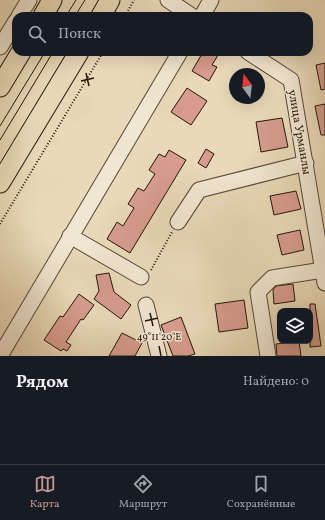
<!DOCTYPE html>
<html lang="ru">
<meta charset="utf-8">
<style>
:root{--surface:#171b24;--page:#20242c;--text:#f1f3f6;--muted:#9ea1a6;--line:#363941;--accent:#c59692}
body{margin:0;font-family:Vollkorn,serif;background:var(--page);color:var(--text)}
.controls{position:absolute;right:12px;bottom:12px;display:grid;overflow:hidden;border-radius:8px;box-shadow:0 4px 16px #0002}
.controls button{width:36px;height:36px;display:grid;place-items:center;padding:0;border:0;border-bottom:1px solid var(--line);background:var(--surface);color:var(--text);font:20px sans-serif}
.compass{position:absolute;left:229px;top:68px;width:36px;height:36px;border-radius:50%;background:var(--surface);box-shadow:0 4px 16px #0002;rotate:345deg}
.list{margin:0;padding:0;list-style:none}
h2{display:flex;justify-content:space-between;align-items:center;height:52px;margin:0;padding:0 16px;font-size:17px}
h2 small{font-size:13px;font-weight:400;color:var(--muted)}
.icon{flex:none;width:22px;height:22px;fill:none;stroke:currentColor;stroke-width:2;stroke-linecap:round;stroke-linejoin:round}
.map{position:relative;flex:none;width:325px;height:356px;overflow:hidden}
.search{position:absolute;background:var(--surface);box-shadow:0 4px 16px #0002;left:12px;right:12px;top:12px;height:44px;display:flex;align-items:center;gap:10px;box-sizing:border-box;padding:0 14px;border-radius:12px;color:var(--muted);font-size:15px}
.sheet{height:108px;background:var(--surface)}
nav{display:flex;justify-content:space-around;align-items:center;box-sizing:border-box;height:56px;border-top:1px solid var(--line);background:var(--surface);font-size:11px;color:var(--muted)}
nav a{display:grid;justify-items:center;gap:2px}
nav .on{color:var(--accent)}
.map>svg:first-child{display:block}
.building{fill:#d79c8d;stroke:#22160a}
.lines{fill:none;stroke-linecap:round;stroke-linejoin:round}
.minor-casing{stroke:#544736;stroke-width:17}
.major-casing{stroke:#22160a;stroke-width:21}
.path{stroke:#22160a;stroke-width:2;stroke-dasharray:1 2;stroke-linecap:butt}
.minor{stroke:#f1e6d1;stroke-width:15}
.major{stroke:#e9d9b8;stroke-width:19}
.tram{stroke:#22160a;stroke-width:1}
.ticks{fill:none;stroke:#22160a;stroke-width:1.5}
.labels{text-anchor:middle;stroke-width:3;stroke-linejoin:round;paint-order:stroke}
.street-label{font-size:12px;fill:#22160a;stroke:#f1e6d1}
.ticks-label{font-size:10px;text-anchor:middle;fill:#22160a;stroke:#f1e6d1;stroke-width:3;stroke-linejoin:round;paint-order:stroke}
</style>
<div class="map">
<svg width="325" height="356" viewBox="0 0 325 356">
<rect width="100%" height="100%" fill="#e9d9b8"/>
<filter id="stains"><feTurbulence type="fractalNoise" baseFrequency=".005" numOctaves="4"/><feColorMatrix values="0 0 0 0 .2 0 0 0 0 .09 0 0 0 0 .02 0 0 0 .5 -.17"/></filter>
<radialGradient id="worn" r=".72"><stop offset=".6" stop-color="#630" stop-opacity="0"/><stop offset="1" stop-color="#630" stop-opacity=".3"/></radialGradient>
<g class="building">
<polygon points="203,52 213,52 218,55 212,65 217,67 209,81 192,71"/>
<polygon points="325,63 325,89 321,90 316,65"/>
<polygon points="187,88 207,101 191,125 171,112"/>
<polygon points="325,104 325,135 321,135 315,106"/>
<polygon points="282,118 288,147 261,152 256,122"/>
<polygon points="206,149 214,154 206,168 198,163"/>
<polygon points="169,150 186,160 130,253 107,239 117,222 123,226 134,208 128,204 138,188 144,191 155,174 149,170 159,154 165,157"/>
<polygon points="296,191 301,209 274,215 270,196"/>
<polygon points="300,230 304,250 282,255 277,235"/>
<polygon points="109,273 114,292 131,305 121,319 94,299 99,291 96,275"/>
<polygon points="293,284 295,301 274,304 273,290 276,286"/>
<polygon points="79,294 94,305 83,320 81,319 66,342 71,345 67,351 63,349 61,351 44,340 60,316 63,317"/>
<polygon points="244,300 248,328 219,332 215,304"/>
<polygon points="310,304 315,304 321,346 310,347"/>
<polygon points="181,317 195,354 188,356 173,356 161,325"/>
<polygon points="122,333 142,343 135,356 109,356"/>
<polygon points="299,341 301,356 277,356 276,344"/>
</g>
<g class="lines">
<defs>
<g id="minor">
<polyline points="168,0 192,16"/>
<polyline points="19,16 29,0"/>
<polyline points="202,16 211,0"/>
<polyline points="0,47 16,21"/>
<polyline points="248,52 291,80 325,283"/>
<polyline points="178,222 199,190 306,163"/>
<polyline points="70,236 141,277"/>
<polyline points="146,305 159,356"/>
<polyline points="0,356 180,52"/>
<polyline points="268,356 258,292 272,278 323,270"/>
</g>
<g id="major">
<polyline points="43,16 52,0"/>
<polyline points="101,16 110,0"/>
<polyline points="0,87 21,52"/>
<polyline points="0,183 79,52"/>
</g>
</defs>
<use href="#minor" class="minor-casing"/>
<use href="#major" class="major-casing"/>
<g class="path">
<polyline points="125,16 134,0"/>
<polyline points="0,224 103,52"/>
<polyline points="151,270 172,232"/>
</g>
<use href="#minor" class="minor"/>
<use href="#major" class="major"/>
<g class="tram">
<polyline points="66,16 76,0"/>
<polyline points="75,16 85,0"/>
<polyline points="0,126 45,52"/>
<polyline points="0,140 53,52"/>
</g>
</g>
<path class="ticks" d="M86,73L89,86M81,81L94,78M150,313L153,326M145,321L158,318M159,346L161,356"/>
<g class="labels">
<g class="street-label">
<text transform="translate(300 132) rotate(80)" y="4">улица Урманлы</text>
</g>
</g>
<g class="ticks-label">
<text x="159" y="340">49°11'20"E</text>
</g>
<rect width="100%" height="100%" filter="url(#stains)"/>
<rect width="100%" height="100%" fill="url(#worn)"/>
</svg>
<div class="controls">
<button><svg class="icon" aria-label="layers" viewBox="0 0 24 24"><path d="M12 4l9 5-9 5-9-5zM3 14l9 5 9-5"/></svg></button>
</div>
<svg class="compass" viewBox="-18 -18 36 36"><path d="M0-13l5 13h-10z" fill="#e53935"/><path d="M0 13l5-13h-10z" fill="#9ea1a6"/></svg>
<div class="search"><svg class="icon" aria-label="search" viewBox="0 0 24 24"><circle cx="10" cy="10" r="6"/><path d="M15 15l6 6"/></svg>Поиск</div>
</div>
<section class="sheet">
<h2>Рядом<small>Найдено: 0</small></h2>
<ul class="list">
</ul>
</section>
<nav>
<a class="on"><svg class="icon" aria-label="map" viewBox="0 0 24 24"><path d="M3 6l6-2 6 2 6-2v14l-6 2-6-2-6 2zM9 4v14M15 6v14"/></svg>Карта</a>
<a><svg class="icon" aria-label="directions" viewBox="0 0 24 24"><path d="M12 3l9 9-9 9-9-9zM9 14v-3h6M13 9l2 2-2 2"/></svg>Маршрут</a>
<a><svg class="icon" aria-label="saved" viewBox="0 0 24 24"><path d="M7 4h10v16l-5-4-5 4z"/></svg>Сохранённые</a>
</nav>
